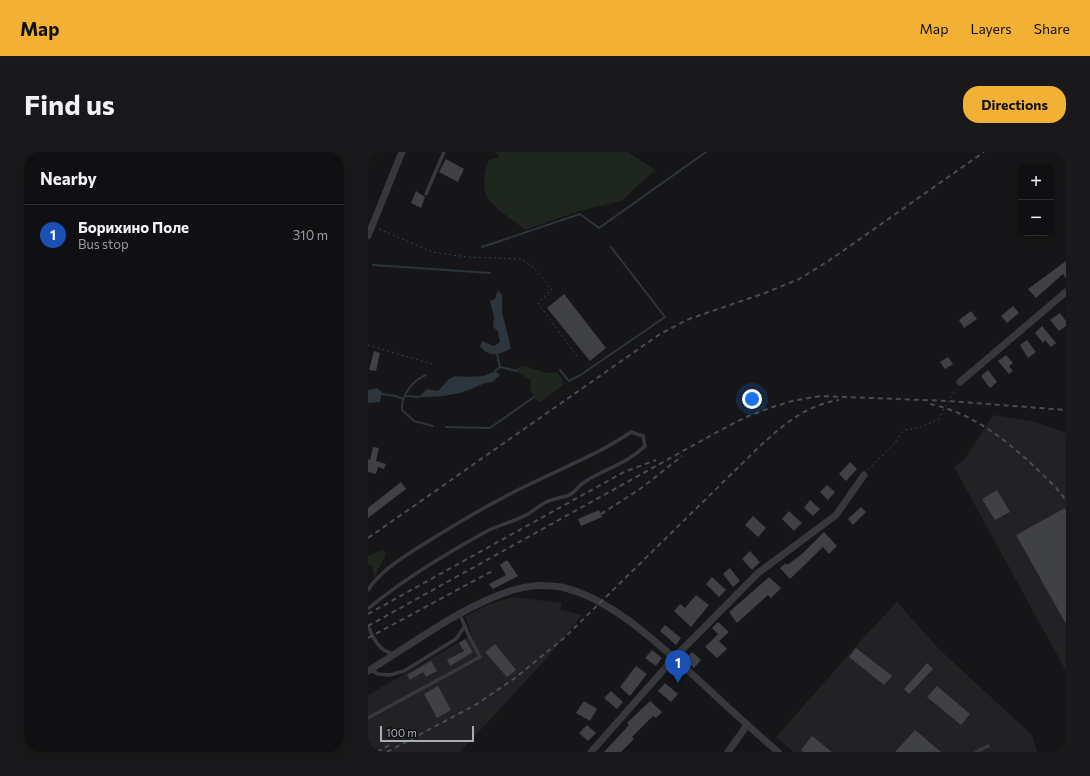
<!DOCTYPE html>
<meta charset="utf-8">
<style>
:root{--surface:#101012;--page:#19191b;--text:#f1f3f6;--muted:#9c9d9f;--line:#303032;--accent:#f2b134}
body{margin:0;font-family:Commissioner,sans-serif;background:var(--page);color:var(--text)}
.controls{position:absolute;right:12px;top:12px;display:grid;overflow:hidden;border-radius:8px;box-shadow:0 4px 16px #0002}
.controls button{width:36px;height:36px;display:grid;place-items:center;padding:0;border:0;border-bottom:1px solid var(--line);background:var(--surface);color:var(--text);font:20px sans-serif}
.scale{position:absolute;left:12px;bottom:10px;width:94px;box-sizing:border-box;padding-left:4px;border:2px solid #a8adb8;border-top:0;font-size:11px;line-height:14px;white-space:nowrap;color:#a8adb8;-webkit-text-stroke:3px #111113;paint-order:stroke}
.you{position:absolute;left:384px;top:247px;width:14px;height:14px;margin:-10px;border:3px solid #fff;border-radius:50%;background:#1a73e8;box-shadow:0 0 0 6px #1a73e833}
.badge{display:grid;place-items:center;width:26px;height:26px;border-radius:50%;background:var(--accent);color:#fff;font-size:13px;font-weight:700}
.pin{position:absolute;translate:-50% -33px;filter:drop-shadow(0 1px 2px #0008)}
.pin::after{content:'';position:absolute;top:21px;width:14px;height:12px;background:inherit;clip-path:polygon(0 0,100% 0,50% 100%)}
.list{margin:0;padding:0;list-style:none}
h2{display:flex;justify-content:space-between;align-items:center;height:52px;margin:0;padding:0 16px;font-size:17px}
h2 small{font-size:13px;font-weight:400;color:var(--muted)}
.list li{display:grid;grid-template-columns:26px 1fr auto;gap:12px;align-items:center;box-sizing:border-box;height:60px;padding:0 16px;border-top:1px solid var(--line)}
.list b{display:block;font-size:15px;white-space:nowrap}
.list p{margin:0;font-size:13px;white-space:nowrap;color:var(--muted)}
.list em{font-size:13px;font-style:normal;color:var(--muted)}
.map{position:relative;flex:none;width:698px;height:600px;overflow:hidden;border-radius:16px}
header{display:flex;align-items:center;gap:24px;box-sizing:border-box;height:56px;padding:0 20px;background:var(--accent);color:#111}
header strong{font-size:19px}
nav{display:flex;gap:22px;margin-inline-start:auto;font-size:14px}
.intro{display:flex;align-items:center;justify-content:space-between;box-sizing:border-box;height:96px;padding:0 24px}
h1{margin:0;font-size:28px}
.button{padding:10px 18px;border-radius:16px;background:var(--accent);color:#111;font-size:14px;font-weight:700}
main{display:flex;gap:24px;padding:0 24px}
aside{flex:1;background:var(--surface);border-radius:16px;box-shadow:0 4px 16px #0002}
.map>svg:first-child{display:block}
.built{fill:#222225}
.green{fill:#1e261f}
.water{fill:#2c353c}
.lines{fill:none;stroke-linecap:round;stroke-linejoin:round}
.stream{stroke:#2c353c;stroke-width:2}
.building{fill:#404145}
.path{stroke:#3d3f44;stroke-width:1;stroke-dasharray:2 3;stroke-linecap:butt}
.service{stroke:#37383d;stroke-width:3.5}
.minor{stroke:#37383d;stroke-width:7}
.rail{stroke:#4a4c52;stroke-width:2;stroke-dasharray:5 4;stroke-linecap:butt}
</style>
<header>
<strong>Map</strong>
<nav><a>Map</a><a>Layers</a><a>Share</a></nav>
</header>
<div class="intro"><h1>Find us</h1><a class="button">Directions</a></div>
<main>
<aside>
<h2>Nearby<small></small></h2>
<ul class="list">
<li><span class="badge" style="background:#1a4fb4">1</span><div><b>Борихино Поле</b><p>Bus stop</p></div><em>310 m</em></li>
</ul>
</aside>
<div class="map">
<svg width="698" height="600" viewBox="0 0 698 600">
<rect width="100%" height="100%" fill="#161618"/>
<g class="built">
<polygon points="625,263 668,270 698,281 698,519 586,315 597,307"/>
<polygon points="146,445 194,451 192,458 214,463 179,506 92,600 0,600 0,543 104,483 97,464 121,452"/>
<polygon points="529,450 571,497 664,583 669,600 426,600 408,585 498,483"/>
</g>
<g class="green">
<path d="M127,0H260L287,18L253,49L211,59L157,78C146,69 130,59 121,48C113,38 117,18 121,8L131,6Z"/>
<path d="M155,214L180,221L188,220L194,226L195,233L172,250C163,243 162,238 163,228L151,221L147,217Z"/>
<polygon points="14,398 18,402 6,426 4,414 0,412 0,404"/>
</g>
<g class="water">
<path d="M130,138L134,143V160L143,196C132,203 121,206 112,194L114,189L126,194L132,190L130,179L125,175L126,165L122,149L127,147Z"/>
<path d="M127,219L132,223L124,230C112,231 109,236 98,239C83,244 67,245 51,245L59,237L70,239L81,227L87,224C91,225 115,225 118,223C121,222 124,220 127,219Z"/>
<polygon points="9,236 14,240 12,250 0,251 0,238"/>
</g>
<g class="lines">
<g class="stream">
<polyline points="114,95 212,62 231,76 338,0"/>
<polyline points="5,113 122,121"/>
<polyline points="129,202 132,215"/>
<polyline points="192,218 201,229 211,224 297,165 243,95"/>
<polyline points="127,219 132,215 149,219"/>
<path d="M58,223C45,228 33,243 34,258L46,269L65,274"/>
<polyline points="14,242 28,244 35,247"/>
<polyline points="38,244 51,245"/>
<polyline points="78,275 122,276 166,245"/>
</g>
</g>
<g class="building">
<polygon points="78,7 96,17 90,30 71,20"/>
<polygon points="48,39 57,45 53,56 43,51"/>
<polygon points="698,109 698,126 695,122 668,146 660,137"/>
<polygon points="196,142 238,196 222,209 179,156"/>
<polygon points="645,154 651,161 639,171 633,164"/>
<polygon points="603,159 609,167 596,176 591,168"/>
<polygon points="692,161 698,169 698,174 691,179 682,168"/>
<polygon points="674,174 688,191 683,195 677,188 675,191 667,181"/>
<polygon points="659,188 668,200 660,206 652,193"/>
<polygon points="6,199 12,201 8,219 1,218"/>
<polygon points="638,203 645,211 641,214 645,219 641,222 630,209"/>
<polygon points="580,205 585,212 577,217 572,210"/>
<polygon points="620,218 629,230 622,236 613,224"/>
<polygon points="5,295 11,296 8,309 18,312 16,317 10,315 8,322 0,320 0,307 2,308"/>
<polygon points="482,310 489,317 478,329 471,322"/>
<polygon points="33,330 38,337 0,366 0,356"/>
<polygon points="459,333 467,340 460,348 452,340"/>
<polygon points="629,338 642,360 627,368 614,347"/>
<polygon points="442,348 452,357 445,364 436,356"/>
<polygon points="493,355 498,360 485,373 480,367"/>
<polygon points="697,356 698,359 698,472 648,383"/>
<polygon points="231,358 234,365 213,374 210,367"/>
<polygon points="421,359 434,371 426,379 414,367"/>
<polygon points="385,364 398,376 390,385 377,373"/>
<polygon points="456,380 469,394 461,402 455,395 422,427 412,416 418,411 419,413 434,402"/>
<polygon points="382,399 392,410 384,418 374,407"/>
<polygon points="139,408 150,424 125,437 121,432 138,423 132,413"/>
<polygon points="362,416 372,429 365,435 355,422"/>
<polygon points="344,425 358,438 351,445 338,432"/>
<polygon points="401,425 413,436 403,446 400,443 369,471 361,460"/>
<polygon points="328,443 341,453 323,475 306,459 312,452 317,456"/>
<polygon points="350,470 361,480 351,489 359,497 349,506 337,495 350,482 344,476"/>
<polygon points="297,473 313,486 308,493 292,479"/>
<polygon points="97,487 105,500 82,514 79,508 96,499 91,491"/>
<polygon points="127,492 148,518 139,525 117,500"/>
<polygon points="488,496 524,524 516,533 481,505"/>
<polygon points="284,498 294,506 288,514 277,506"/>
<polygon points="324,500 333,508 326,516 317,507"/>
<polygon points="63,509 69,519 58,525 55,520 42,528 39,523"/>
<polygon points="559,511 565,517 541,542 536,537"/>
<polygon points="268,514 279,522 262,544 252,535"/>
<polygon points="297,531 310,542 303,550 290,539"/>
<polygon points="70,534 83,558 69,566 56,542"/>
<polygon points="569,534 602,562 593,573 559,545"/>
<polygon points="243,539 255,550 249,557 236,546"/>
<polygon points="216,549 229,557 222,569 208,561"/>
<polygon points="282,549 294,560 288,566 285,564 264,585 266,587 253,600 236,600 261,573 259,571"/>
<polygon points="219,573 228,581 220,589 211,581"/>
<polygon points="547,578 573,600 527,600"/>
<polygon points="444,584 464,600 435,600 433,598"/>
</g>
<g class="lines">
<g class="path">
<polyline points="11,77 64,100 99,105 153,107 165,115 184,137 170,151 211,207"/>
<polyline points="0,193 64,212"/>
<polyline points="500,318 525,293 536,278 551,276 571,267 580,249 589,237"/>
</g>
<g class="service">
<polyline points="58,42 76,0"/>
<path d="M0,438C11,420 34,406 51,395C86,373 122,351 160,333C194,316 231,302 263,280L275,284L277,294C259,312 235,317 215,331C209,335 206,343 198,344C191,346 186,347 178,350C172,353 167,358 160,362C148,369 134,372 121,378C79,401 37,426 1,456"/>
<path d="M0,474C6,487 10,498 25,502"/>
<polyline points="3,518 10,522 22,523 36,519 88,487 97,474"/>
<polyline points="0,566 112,505 102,486 92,463"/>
<polyline points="608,600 620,594"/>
</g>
<g class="minor">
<polyline points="0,84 34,0"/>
<polyline points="592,230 698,140"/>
<path d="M0,519C43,493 94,454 142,439C157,434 176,432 193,435C245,446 297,498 336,533C360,556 385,578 410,600"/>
<polyline points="223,600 306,506 390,421 468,363 496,323"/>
<polyline points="360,600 379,573"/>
</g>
<g class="rail">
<path d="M562,252C605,261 638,288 669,317C679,327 691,337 698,349"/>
<polyline points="233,362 272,337 314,304"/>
<polyline points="0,386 292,182 321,167 397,141 431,127 459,110 616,0"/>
<polyline points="0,462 256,320 288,308"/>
<polyline points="0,474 351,279 378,265 402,256 424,249 452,244 580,249 698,258"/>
<polyline points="0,486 126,418"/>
<polyline points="9,600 23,592"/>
<path d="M19,600L109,552L147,526L196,486L392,294C415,273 438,253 471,248"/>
</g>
</g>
</svg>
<div class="controls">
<button>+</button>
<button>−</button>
</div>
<div class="scale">100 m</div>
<div class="you"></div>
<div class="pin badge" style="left:310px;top:531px;background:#1a4fb4">1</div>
</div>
</main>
